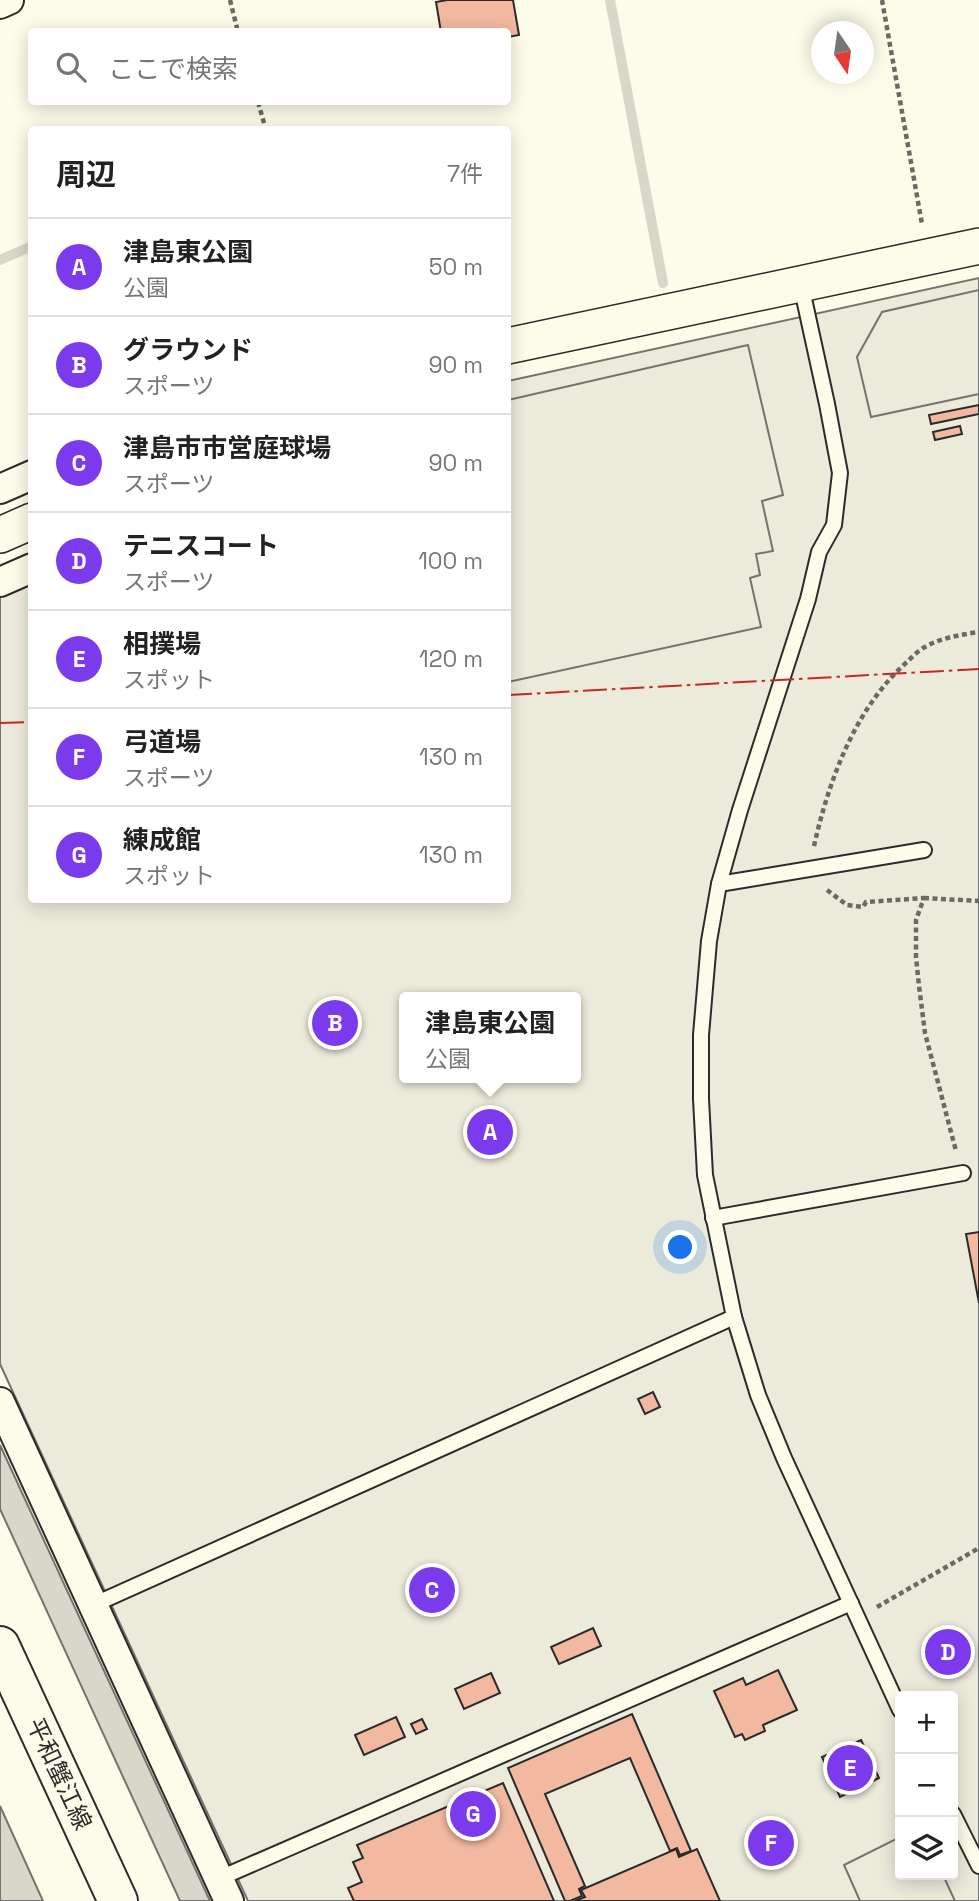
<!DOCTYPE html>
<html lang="ja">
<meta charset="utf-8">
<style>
:root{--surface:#fff;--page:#f6f6f6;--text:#222;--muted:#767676;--line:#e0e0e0;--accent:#7c3aed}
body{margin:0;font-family:"Space Grotesk","Noto Sans JP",sans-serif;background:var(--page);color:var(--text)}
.controls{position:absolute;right:21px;bottom:21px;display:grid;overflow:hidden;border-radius:7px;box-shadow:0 4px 18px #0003}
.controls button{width:63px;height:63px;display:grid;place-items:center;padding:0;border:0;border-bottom:2px solid var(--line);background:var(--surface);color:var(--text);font:35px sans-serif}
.compass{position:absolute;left:811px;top:21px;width:63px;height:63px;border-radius:50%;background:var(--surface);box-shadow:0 4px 18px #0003;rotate:167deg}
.you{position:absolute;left:681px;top:1248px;width:24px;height:24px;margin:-18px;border:5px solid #fff;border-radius:50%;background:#1a73e8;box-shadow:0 0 0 10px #1a73e833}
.badge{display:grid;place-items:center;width:46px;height:46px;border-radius:50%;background:var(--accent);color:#fff;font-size:23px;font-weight:700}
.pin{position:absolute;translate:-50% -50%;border:4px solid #fff;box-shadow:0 2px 7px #0006}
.popup{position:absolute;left:399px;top:992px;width:182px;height:91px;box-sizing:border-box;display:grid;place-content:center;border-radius:7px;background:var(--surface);filter:drop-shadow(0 2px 5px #0005);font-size:23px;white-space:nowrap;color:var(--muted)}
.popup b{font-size:26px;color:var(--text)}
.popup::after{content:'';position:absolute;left:50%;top:100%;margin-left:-14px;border:14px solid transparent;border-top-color:var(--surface)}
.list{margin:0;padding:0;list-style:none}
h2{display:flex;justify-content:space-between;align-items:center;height:91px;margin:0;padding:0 28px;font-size:30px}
h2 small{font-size:23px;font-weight:400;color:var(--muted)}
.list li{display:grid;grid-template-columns:46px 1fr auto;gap:21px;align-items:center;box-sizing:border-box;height:98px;padding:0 28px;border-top:2px solid var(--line)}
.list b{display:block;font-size:26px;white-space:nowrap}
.list p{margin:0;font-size:23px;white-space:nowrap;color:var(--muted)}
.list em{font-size:23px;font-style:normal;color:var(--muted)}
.icon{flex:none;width:38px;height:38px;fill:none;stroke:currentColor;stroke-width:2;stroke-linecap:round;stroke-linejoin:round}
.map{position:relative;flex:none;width:979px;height:1901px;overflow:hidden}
.search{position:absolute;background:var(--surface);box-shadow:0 4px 18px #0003;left:28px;top:28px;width:483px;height:77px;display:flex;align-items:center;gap:18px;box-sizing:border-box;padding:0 24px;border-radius:7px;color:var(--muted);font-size:26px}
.panel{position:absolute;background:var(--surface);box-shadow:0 4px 18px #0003;left:28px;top:126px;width:483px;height:777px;border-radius:7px}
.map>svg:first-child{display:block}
.green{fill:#ecebdb;stroke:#74746e;stroke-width:2;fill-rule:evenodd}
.parking{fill:#eceadb;stroke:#74746e;stroke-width:2}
.water{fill:#d8d7c9;stroke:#74746e;stroke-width:2}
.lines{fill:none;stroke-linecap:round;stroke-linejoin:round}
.stream{stroke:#d8d7c9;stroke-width:10}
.building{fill:#f2b8a0;stroke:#2b2b2b;stroke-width:2}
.service-casing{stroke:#2b2b2b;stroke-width:18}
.minor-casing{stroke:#2b2b2b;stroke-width:32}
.tertiary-casing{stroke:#2b2b2b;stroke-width:38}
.secondary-casing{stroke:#2b2b2b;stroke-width:42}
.path{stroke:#6a6964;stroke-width:4.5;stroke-dasharray:5 3.5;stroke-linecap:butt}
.service{stroke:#fdfbea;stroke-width:14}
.minor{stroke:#fdfbea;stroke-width:28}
.tertiary{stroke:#fdfbea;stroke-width:35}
.secondary{stroke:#fdfbea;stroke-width:38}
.power{stroke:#c62828;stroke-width:2;stroke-dasharray:24 5 3.5 5;stroke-linecap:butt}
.labels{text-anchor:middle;stroke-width:5;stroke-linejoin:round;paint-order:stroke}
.street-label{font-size:24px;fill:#2b2b2b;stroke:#fdfbea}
</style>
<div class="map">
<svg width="979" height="1901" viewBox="0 0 979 1901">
<rect width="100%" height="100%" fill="#fdfbea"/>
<path class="green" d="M979,278V1901H248L0,1364V596L31,581L32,900H508V381ZM404,997H576V1078H404ZM900,1696H953V1875H900Z"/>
<g class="parking">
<polygon points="979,290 979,394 871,417 857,357 882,312"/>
<polygon points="748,345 783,495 762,501 773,551 756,554 760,575 750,578 761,627 508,682 508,400"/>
<polygon points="900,1837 900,1875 943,1875 955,1901 860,1901 844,1865"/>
</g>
<g class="water">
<polygon points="0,1445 210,1901 180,1901 0,1509"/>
<polygon points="0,1806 43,1901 0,1901"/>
</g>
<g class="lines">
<g class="stream">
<polyline points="610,0 663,283"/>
<polyline points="0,260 32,246"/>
</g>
</g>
<g class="building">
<polygon points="447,0 513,0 519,35 508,37 508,32 441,32 436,2"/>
<polygon points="979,405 979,414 931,424 929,415"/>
<polygon points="960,426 962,434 935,440 933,432"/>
<polygon points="979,1232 979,1303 966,1234"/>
<polygon points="653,1392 660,1407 645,1414 638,1399"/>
<polygon points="593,1628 601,1646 559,1664 551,1647"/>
<polygon points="778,1670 797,1710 763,1725 765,1731 745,1740 742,1734 735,1737 714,1691 743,1678 746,1685"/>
<polygon points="491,1673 500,1693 464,1709 455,1689"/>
<polygon points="632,1714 691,1851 680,1855 677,1848 670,1851 630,1758 545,1794 585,1886 579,1889 582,1896 570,1901 565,1901 508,1768"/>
<polygon points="396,1717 405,1737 364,1755 355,1735"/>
<polygon points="422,1719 427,1729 416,1734 411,1724"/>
<polygon points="861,1740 879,1778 840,1797 822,1757"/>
<polygon points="503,1783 554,1901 354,1901 348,1888 362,1882 353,1862 363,1858 357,1845"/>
<polygon points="676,1849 679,1857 697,1849 720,1901 575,1901 585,1897 581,1890"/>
</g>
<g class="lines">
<defs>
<g id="service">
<polyline points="801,285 827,404 840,473 834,525 819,552 808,599 740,810 719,884 709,941 701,1035 701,1099 705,1175 734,1317 758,1395 784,1458 900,1710"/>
<polyline points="719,884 924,850"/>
<polyline points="713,1218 963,1173"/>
<polyline points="93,1605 734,1317"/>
<polyline points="953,1814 979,1866"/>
<polyline points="218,1879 851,1603"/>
</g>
<g id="minor">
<polyline points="0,4 9,0"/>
<polyline points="0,489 32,475"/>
<polyline points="0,582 32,568"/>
<polyline points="0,1402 229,1901"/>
</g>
<g id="tertiary">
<polyline points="508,346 979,246"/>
<polyline points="0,535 32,521"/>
</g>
<polyline id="secondary" points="0,1646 118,1901"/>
</defs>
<use href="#service" class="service-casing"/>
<use href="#minor" class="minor-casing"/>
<use href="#tertiary" class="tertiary-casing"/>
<use href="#secondary" class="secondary-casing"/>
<g class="path">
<polyline points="230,0 238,32"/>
<polyline points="882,0 922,224"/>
<polyline points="258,102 266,130"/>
<path d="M814,846C829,780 855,708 907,662C912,657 917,652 923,648C940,638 959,635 979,632"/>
<polyline points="827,890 847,905 863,907 866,902 924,898 916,920 916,957 919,986 925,1033 956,1151"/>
<polyline points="924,898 979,901"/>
<polyline points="877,1607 979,1548"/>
</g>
<use href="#service" class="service"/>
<use href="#minor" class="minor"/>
<use href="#tertiary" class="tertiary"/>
<use href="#secondary" class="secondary"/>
<g class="power">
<polyline points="508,695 979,669"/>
<polyline points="0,723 32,722"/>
</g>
</g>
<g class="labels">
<g class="street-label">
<text transform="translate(59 1774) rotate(65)" y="8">平和蟹江線</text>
</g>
</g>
</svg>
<div class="controls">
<button>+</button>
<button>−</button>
<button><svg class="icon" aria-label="layers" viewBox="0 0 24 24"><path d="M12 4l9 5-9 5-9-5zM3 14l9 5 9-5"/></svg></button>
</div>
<svg class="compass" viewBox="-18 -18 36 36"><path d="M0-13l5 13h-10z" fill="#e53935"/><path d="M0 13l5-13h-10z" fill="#767676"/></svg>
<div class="you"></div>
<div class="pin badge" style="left:490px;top:1132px">A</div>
<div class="popup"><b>津島東公園</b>公園</div>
<div class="pin badge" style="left:335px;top:1023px">B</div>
<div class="pin badge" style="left:432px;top:1590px">C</div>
<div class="pin badge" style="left:948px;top:1652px">D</div>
<div class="pin badge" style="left:850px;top:1768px">E</div>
<div class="pin badge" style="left:771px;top:1843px">F</div>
<div class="pin badge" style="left:473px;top:1814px">G</div>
<div class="search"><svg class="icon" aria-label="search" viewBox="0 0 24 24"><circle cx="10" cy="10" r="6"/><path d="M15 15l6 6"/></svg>ここで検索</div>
<section class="panel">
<h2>周辺<small>7件</small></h2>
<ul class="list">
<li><span class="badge">A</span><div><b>津島東公園</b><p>公園</p></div><em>50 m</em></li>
<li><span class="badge">B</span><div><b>グラウンド</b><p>スポーツ</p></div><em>90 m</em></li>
<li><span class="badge">C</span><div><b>津島市市営庭球場</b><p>スポーツ</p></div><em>90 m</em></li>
<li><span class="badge">D</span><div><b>テニスコート</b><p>スポーツ</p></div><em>100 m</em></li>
<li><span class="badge">E</span><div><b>相撲場</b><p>スポット</p></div><em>120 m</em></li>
<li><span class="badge">F</span><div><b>弓道場</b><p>スポーツ</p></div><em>130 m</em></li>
<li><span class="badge">G</span><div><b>練成館</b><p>スポット</p></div><em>130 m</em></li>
</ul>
</section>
</div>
